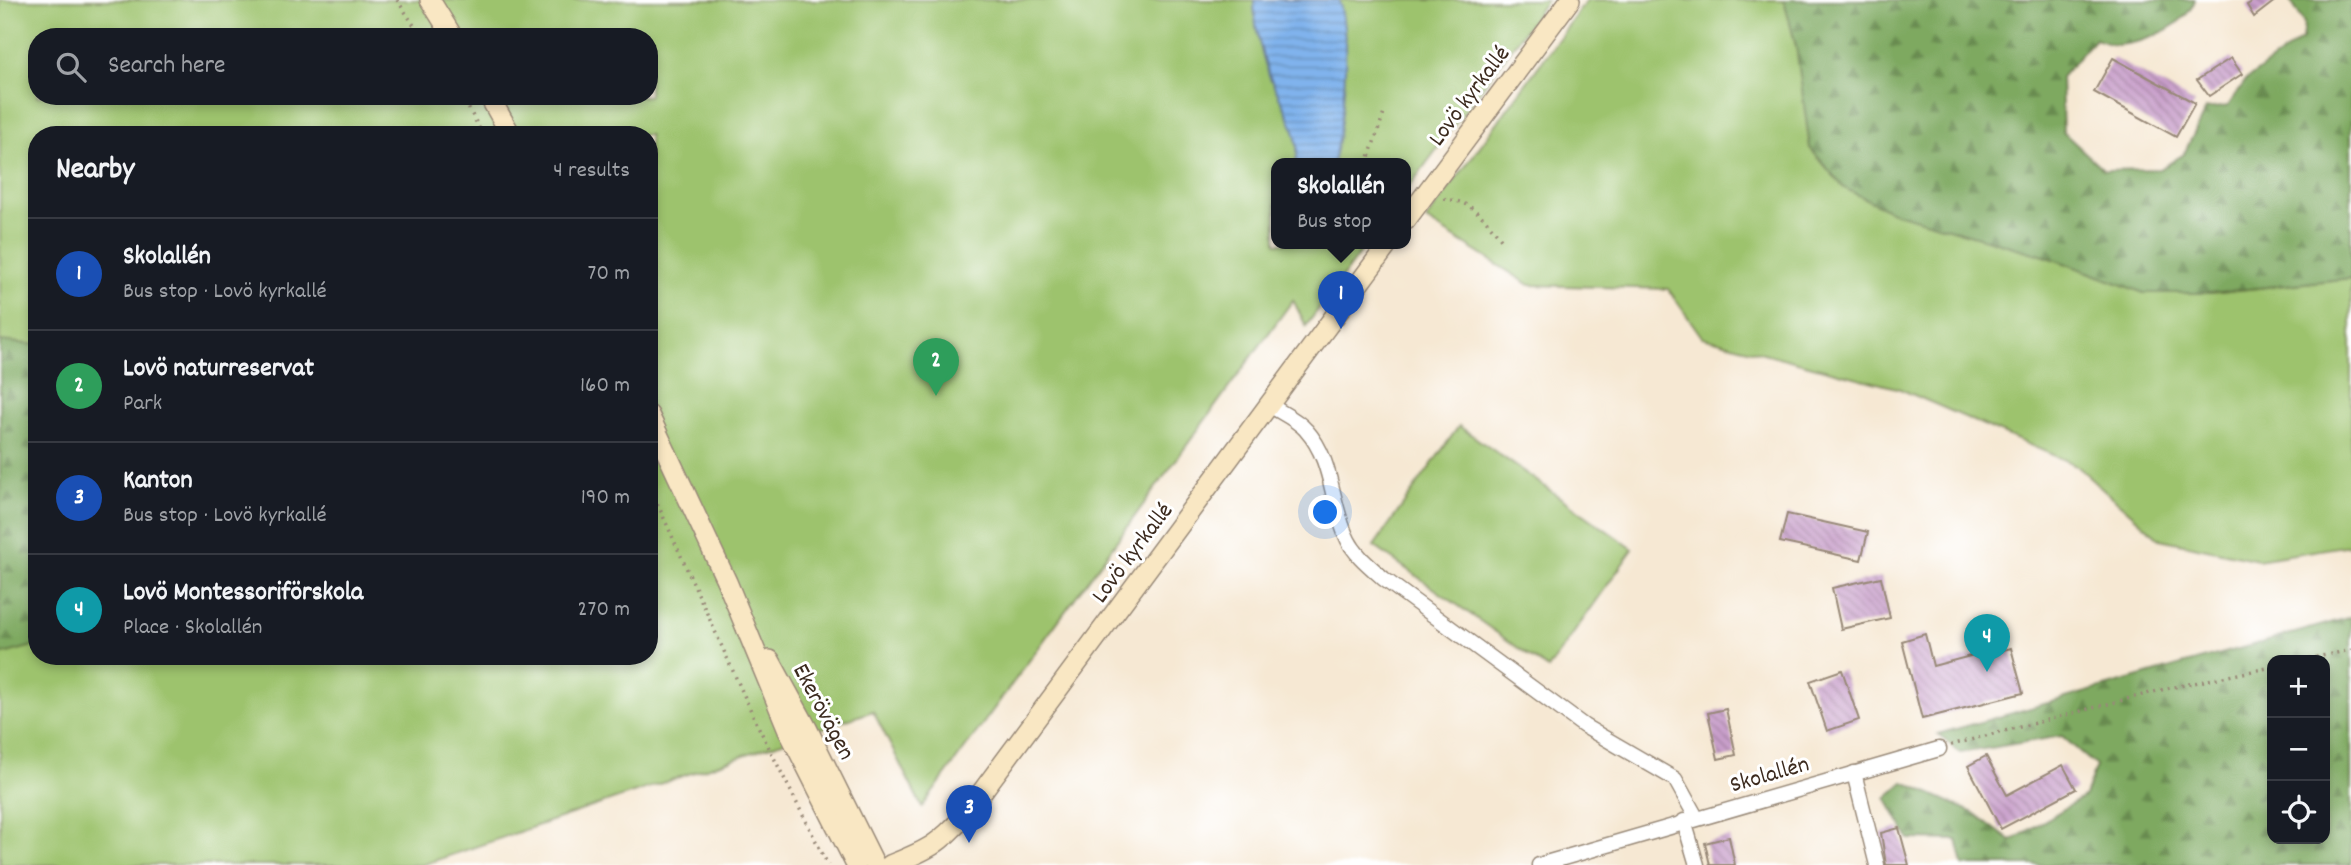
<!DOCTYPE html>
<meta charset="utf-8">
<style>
:root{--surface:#171b24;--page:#242831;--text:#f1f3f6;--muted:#9ea1a6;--line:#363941;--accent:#1a73e8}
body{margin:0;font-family:Dekko,sans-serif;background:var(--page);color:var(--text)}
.controls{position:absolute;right:21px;bottom:21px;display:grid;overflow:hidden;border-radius:14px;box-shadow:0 4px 10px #0003}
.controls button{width:63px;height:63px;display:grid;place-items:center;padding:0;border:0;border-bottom:2px solid var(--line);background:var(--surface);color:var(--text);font:35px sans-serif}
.you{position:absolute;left:1326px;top:513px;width:24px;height:24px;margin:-18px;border:5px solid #fff;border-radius:50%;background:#1a73e8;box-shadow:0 0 0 10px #1a73e833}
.badge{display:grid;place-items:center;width:46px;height:46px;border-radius:50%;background:var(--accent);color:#fff;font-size:23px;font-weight:700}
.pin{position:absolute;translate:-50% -58px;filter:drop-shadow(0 2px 4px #0008)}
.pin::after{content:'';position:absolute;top:37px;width:24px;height:21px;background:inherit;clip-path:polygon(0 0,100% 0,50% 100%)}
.popup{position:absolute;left:1271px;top:158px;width:140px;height:91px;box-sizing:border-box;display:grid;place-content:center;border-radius:14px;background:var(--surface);filter:drop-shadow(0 2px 5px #0005);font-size:23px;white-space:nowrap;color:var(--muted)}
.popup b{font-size:26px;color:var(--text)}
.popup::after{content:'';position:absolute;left:50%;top:100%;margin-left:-14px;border:14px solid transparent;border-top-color:var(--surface)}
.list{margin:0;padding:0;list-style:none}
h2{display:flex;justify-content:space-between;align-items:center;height:91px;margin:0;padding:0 28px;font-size:30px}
h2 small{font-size:23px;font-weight:400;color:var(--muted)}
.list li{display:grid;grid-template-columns:46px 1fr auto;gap:21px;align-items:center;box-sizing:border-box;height:112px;padding:0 28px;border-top:2px solid var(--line)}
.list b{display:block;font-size:26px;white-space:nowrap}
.list p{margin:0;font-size:23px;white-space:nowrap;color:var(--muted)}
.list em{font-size:23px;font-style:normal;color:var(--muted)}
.icon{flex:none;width:38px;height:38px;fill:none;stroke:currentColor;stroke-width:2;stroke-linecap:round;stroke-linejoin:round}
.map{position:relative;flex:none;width:2351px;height:865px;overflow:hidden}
.search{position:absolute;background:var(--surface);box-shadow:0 4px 10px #0003;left:28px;top:28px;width:630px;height:77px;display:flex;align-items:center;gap:18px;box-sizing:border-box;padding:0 24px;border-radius:28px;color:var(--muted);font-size:26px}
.panel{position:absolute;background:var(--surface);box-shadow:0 4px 10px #0003;left:28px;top:126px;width:630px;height:539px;border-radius:28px}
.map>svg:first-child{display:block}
.green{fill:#9dc36d;stroke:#6c7646;stroke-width:2;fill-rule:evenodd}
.forest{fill:url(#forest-firs);stroke:#5c6a3f;stroke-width:2;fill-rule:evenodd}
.water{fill:url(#water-rules);stroke:#5e6e86;stroke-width:2}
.building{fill:url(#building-back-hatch)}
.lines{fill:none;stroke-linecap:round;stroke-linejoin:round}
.street-casing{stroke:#988978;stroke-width:17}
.secondary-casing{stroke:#988978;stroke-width:22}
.path{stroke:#988978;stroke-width:3.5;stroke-dasharray:2 5;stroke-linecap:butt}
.street{stroke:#fff;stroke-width:14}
.secondary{stroke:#f9e7c3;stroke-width:19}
.labels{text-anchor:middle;stroke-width:6;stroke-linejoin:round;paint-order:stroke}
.street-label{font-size:24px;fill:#3b2a1e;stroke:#fff}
</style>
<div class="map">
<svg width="2351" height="865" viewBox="0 0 2351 865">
<defs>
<pattern id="forest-firs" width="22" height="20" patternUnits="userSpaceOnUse" patternTransform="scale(1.75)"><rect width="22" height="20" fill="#7ea960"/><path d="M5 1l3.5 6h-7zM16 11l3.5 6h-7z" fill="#688a4f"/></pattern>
<pattern id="water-rules" width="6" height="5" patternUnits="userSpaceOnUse" patternTransform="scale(1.75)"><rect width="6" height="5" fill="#80b3ed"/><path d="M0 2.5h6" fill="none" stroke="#6a92bf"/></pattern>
<pattern id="building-back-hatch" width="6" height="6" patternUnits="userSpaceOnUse" patternTransform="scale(1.75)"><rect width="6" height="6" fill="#c89eca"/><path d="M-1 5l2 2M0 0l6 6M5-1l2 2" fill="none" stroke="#a481a3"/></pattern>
</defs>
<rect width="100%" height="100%" fill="#fff"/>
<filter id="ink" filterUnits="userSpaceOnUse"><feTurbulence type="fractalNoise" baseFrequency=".0143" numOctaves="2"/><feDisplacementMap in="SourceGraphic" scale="14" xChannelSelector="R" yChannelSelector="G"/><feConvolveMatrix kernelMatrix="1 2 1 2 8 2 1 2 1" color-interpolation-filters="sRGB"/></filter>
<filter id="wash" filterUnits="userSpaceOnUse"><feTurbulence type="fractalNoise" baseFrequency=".00686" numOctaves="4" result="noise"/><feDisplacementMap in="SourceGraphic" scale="28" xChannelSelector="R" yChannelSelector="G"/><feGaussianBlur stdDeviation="1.57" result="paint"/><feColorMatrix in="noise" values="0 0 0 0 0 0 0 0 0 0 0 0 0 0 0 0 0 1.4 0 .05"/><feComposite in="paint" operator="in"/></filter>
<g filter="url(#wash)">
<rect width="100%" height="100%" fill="#f6e8d3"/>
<g class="green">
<path d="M0,0H1547L1406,191V163H1276V243H1367L1306,326L1293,300L922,807L873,711L422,865H0ZM37,37H649V96H37ZM37,135H649V656H37Z"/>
<polygon points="1587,0 1784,0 1796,46 2051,258 2144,293 2210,293 2351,278 2351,545 2258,560 2160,539 2076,465 1900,389 1702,337 1668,289 1530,285 1426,220"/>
<polygon points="1459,426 1633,549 1548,669 1374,546"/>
</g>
<g class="forest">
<path d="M1784,0H2195C2186,26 2144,44 2116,45C2110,45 2101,41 2095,39L2061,77L2063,132L2104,170L2160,169L2184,154L2206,109L2228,106L2246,80L2302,39L2304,23L2290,0H2351V278L2210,293H2144L2051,258L1890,211L1844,188L1810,148L1796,46Z"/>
<polygon points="0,341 37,345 37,645 0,655"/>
<path d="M2351,617V865H1963L1957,840L1909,839L1886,798L1904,782L1974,813L2011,841L2085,796L2096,766L2062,736L1960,753L1938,734ZM2272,660H2325V839H2272Z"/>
</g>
<path class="water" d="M1254,0H1339C1351,41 1344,121 1333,163H1296C1303,132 1280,102 1269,75C1260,50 1254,27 1254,0Z"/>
<g id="blocks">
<g class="building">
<polygon points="2255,0 2276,0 2254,17 2247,5"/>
<polygon points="2113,58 2195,103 2176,137 2094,92"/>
<polygon points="2231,58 2242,74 2209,96 2197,80"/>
<polygon points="1787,514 1868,532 1861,560 1780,542"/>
<polygon points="1881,577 1890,618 1841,629 1832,588"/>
<polygon points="1925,634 1933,666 1974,655 1970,643 1988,638 1992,653 2011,648 2023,693 1922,719 1902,641"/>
<polygon points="1842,670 1859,720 1827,731 1810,681"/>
<polygon points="1726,709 1736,755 1718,759 1708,713"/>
<polygon points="1986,756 2007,795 2063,765 2076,789 2001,829 1968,766"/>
<polygon points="1899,828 1909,865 1886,865 1881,833"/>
<polygon points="1729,837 1735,865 1710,865 1705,843"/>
</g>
</g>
</g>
<g filter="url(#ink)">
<use href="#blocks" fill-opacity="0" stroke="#988978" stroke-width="2"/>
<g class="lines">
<defs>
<g id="street">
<path d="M1271,406C1282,413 1298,420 1306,430C1334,461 1330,504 1348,540C1356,556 1371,567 1384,579L1584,726L1675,779L1696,817"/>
<polyline points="1854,773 1877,865"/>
<polyline points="1684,821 1697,865"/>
<polyline points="1539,865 1939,749"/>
</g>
<g id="secondary">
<polyline points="430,0 453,37"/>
<polyline points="489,96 511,135"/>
<polyline points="1406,220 1570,0"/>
<polyline points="649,415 727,582 789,732 856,865"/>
<polyline points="770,660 807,728 875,865"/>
<path d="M890,865C926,850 938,846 964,816L1389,243"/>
</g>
</defs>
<use href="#street" class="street-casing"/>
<use href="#secondary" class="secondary-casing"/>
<g class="path">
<polyline points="397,0 422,37"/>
<polyline points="462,96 483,135"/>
<polyline points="1367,163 1385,110"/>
<path d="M1444,199C1473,201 1485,219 1502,240"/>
<polyline points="649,485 756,722 828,865"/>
<polyline points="2302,660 2351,650"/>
<polyline points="1951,745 2165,689 2272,667"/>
</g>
<use href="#street" class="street"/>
<use href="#secondary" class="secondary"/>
</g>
</g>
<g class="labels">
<g class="street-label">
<text transform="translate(1468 95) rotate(-53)" y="8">Lovö kyrkallé</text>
<text transform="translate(1131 552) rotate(-53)" y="8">Lovö kyrkallé</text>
<text transform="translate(825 711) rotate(62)" y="8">Ekerövägen</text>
<text transform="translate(1769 773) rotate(-16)" y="8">Skolallén</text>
</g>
</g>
</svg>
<div class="controls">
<button>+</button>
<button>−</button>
<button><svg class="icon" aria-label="locate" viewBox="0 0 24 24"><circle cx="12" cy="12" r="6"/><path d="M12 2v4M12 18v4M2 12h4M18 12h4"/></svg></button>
</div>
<div class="you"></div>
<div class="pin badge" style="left:1341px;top:329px;background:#1a4fb4">1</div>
<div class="popup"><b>Skolallén</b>Bus stop</div>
<div class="pin badge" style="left:936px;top:396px;background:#2e9e5b">2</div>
<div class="pin badge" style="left:969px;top:843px;background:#1a4fb4">3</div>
<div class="pin badge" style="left:1987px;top:672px;background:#0f9aa8">4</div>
<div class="search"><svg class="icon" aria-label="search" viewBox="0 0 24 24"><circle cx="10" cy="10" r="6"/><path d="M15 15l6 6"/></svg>Search here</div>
<section class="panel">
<h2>Nearby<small>4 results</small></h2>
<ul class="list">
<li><span class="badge" style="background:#1a4fb4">1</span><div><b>Skolallén</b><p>Bus stop · Lovö kyrkallé</p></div><em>70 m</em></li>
<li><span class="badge" style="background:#2e9e5b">2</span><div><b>Lovö naturreservat</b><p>Park</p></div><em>160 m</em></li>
<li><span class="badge" style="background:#1a4fb4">3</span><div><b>Kanton</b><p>Bus stop · Lovö kyrkallé</p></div><em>190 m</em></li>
<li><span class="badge" style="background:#0f9aa8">4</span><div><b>Lovö Montessoriförskola</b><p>Place · Skolallén</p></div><em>270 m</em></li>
</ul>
</section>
</div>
